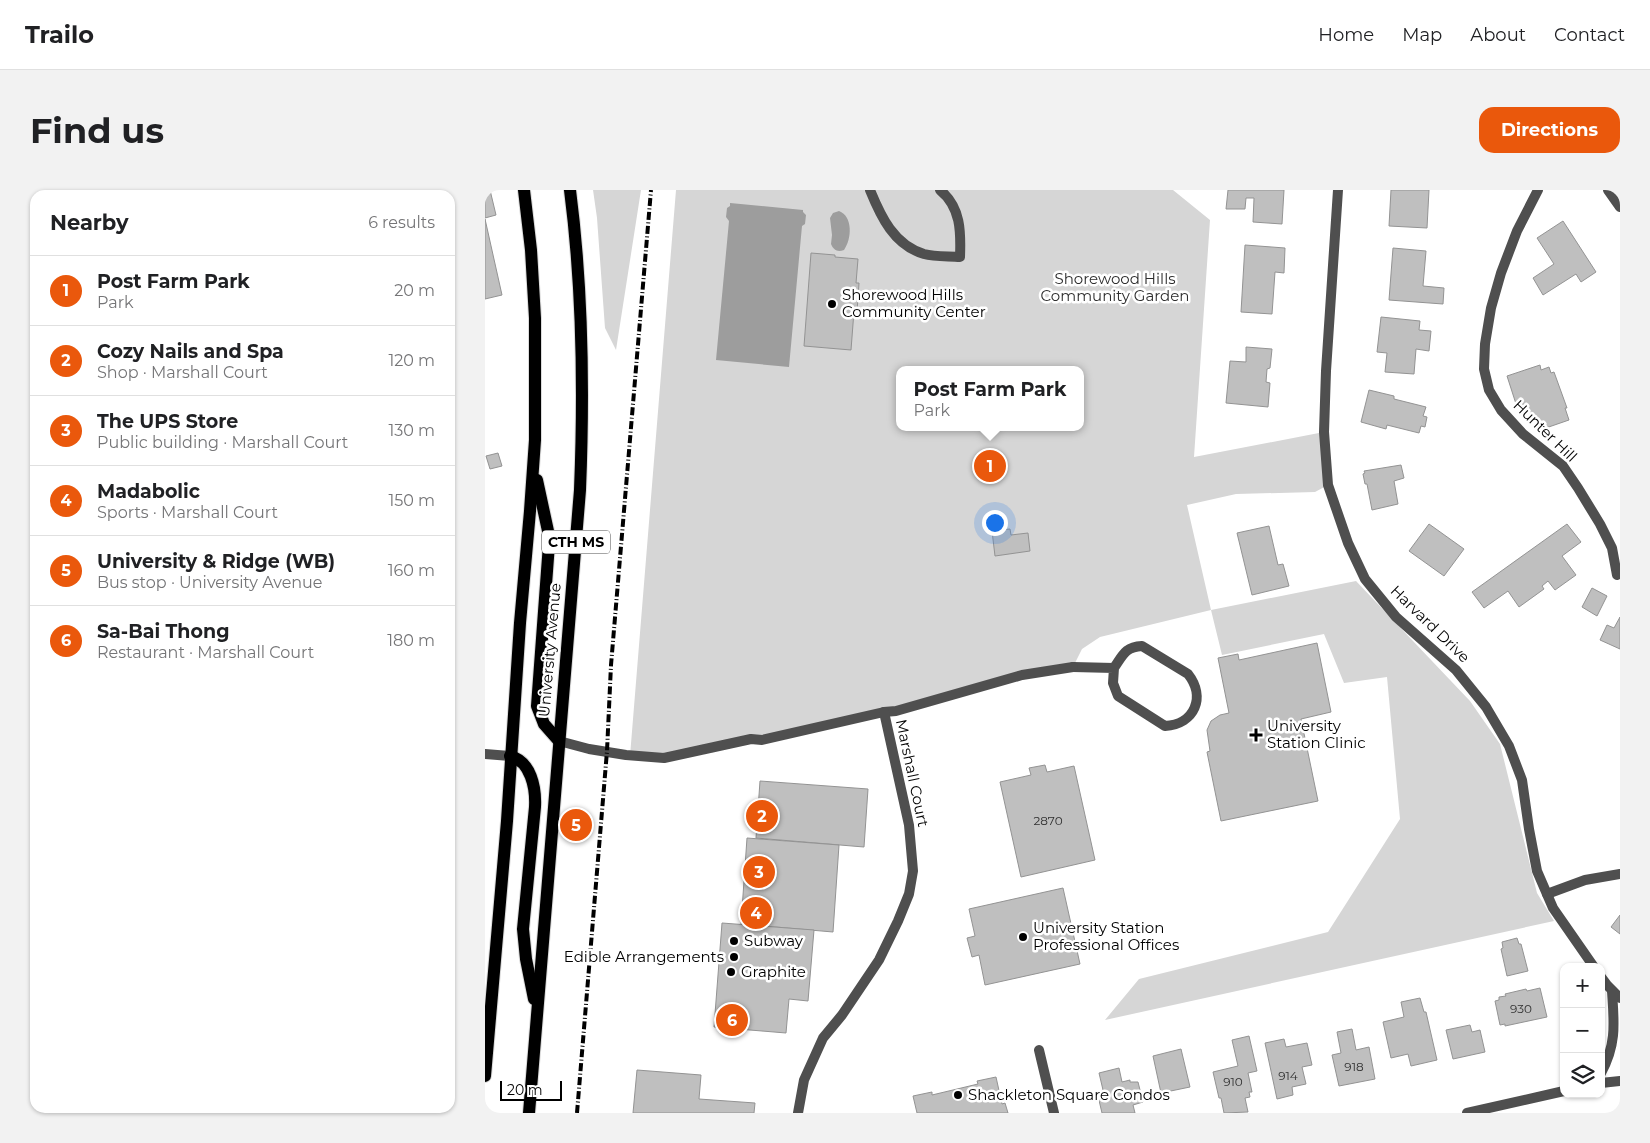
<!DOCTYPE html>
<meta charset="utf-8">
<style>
:root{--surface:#fff;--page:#f2f2f2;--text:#202124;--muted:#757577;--line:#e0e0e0;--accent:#ea580c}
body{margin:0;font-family:Montserrat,sans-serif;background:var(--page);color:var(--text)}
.controls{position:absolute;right:15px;bottom:15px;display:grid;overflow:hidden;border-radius:10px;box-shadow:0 1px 4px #0004}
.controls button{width:45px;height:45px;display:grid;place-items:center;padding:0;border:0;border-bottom:1px solid var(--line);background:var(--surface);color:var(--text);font:25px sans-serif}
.scale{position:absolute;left:15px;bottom:12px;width:62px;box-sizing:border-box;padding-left:5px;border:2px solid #000;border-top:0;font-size:14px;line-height:18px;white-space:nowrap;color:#000;-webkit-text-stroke:4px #fff;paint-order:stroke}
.you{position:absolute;left:509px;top:332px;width:18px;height:18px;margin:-12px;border:4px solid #fff;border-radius:50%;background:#1a73e8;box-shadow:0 0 0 8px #1a73e833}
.badge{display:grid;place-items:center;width:32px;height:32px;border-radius:50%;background:var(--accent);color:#fff;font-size:16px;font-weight:700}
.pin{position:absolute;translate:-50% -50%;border:2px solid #fff;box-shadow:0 1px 5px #0006}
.popup{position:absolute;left:411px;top:176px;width:188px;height:65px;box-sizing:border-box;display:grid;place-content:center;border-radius:10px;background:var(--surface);filter:drop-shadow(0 1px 4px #0005);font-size:16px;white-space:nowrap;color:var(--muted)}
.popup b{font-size:19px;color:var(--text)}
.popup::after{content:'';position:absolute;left:50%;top:100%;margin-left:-10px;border:10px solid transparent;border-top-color:var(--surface)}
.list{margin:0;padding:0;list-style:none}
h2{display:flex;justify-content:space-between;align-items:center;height:65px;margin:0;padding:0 20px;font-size:21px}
h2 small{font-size:16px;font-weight:400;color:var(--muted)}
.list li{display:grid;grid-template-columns:32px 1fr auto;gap:15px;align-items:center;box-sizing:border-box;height:70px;padding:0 20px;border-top:1px solid var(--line)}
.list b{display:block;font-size:19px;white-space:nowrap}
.list p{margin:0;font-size:16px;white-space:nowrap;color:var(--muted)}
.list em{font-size:16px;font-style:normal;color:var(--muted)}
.icon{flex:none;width:28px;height:28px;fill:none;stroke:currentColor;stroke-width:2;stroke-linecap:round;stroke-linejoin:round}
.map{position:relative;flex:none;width:1135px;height:923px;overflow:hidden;border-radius:15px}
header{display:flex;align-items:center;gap:30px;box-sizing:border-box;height:70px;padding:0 25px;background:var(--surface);border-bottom:1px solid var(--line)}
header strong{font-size:24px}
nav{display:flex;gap:28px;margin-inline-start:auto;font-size:18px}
.intro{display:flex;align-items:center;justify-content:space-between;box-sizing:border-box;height:120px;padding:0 30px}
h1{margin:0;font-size:35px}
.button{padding:12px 22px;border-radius:15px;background:var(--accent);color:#fff;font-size:18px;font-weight:700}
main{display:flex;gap:30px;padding:0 30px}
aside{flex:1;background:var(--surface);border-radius:15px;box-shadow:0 1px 4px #0004}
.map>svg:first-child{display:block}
.green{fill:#d6d6d6;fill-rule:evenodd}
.water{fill:#9d9d9d}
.building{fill:#bfbfbf;stroke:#939393}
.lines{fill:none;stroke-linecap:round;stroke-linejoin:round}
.primary-casing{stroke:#dbdbdb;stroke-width:14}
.lane{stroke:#4f4f4f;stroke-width:10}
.street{stroke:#4f4f4f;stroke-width:10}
.primary{stroke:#000;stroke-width:12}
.rail{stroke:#000;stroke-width:4;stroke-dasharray:8 2.5 1 2.5;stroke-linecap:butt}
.poi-dot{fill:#000;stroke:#fff;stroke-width:2}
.labels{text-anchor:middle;stroke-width:5;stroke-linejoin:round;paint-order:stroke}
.number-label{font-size:12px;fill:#303030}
.shield{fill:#fff;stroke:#4c4c4c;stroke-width:1}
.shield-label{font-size:14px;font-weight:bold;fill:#000}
.park-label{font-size:15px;fill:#2d2d2d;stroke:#fff}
.poi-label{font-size:15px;fill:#000;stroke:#fff;text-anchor:start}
.street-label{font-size:15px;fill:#000;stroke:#fff}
</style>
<header>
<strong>Trailo</strong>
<nav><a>Home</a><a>Map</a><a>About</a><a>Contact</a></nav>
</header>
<div class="intro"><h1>Find us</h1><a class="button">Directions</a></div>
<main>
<aside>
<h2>Nearby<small>6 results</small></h2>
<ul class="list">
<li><span class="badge">1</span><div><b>Post Farm Park</b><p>Park</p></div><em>20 m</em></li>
<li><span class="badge">2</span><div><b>Cozy Nails and Spa</b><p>Shop · Marshall Court</p></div><em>120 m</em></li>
<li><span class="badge">3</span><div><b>The UPS Store</b><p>Public building · Marshall Court</p></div><em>130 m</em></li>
<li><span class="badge">4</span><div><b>Madabolic</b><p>Sports · Marshall Court</p></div><em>150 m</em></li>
<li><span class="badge">5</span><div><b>University &amp; Ridge (WB)</b><p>Bus stop · University Avenue</p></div><em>160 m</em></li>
<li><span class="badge">6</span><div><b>Sa-Bai Thong</b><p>Restaurant · Marshall Court</p></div><em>180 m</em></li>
</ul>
</aside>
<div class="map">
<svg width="1135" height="923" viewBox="0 0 1135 923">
<rect width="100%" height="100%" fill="#fff"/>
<g class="green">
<polygon points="108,0 156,0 131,160 120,138 112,28"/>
<path d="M191,0H688L725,30L709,267L839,242L843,295L830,302L751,304L702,315L726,420L871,391L985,511L1015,554L1052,703L1069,731L620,830L654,789L843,742L915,629L902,487L859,493L839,444L737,465L726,420L615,447L597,459L588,477L411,521L179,568L145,566ZM415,180H595V237H415Z"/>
</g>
<g class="water">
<polygon points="245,13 318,20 318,22 321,25 320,34 317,36 304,177 231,170 244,31 241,27 242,18 245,16"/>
<path d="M354,21C368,26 367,49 359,60C353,62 349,61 346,54L347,45L345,28L348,23Z"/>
</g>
<g class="building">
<polygon points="0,0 5,0 11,25 0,28"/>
<polygon points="743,0 799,0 797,34 768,32 769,8 761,8 760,19 741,19"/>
<polygon points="906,0 944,0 942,38 904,36"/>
<polygon points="0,29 17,105 0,109"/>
<polygon points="1078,31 1111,82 1096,92 1091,84 1058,105 1048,88 1069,74 1052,48"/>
<polygon points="760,55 800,58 799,83 790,82 787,124 756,122"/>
<polygon points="908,58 941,61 938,96 959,98 958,114 904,110"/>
<polygon points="326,63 350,65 350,67 373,69 371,93 374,93 373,108 372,121 369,121 366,160 319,156"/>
<polygon points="896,127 935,131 934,140 946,141 944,161 931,159 929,184 900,182 902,163 892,162"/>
<polygon points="761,157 787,159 785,178 782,179 781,192 785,193 783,217 741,213 745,171 761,172"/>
<polygon points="1055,175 1056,180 1064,177 1066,183 1069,182 1082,218 1080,218 1084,230 1055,240 1052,228 1045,230 1039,214 1032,217 1022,186"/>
<polygon points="884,200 909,206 909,209 941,217 938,226 942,227 940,237 936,236 934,243 902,235 901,239 876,232"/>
<polygon points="13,263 17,276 5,279 1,266"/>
<polygon points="916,275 919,288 909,291 913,314 887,320 882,294 880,294 878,284 880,283 879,281"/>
<polygon points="944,334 979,359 959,386 924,361"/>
<polygon points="1082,334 1096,352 1077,366 1091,385 1070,400 1063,391 1057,396 1059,399 1034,417 1023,401 999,418 987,402"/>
<polygon points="784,336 793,375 798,374 804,396 767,405 752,343"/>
<polygon points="525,339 526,345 543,343 545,361 510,366 507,341"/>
<polygon points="1107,398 1122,406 1112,426 1097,417"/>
<polygon points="1135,427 1135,459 1115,450 1122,435 1129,438"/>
<polygon points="832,453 846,522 816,529 833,611 736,631 722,562 725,561 722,540 726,531 735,525 744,523 733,468 753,464 754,470"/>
<polygon points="560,575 562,582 589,576 610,670 536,687 515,592 546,585 544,578"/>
<polygon points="275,591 383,599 379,657 271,648"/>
<polygon points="262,648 354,655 348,742 256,734"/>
<polygon points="578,698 595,774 500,795 494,765 487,767 482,748 490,746 484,719"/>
<polygon points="1135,725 1135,744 1126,737"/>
<polygon points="237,733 329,740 323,811 304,809 301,843 229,837"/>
<polygon points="1032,748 1034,754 1036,754 1043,781 1022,786 1016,759 1018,758 1017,752"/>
<polygon points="1055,798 1062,827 1020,836 1020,834 1015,835 1010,811 1014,810 1014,807 1021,806 1020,804 1041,799 1042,801"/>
<polygon points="935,808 939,822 941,822 952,870 926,876 923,864 906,868 898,832 919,827 916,812"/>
<polygon points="985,835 987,842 995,840 1000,862 968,869 961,840"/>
<polygon points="867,839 871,860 884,857 890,889 854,896 847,865 856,863 852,842"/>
<polygon points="764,846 772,881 763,883 767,902 764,902 765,907 760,908 763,922 739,923 736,908 734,908 728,882 753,876 747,850"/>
<polygon points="799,849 801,857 822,853 827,875 817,877 821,894 807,897 808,905 792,909 780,853"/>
<polygon points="696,859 705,897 676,903 668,866"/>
<polygon points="634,878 637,892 645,890 645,892 653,892 658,912 648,915 650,923 617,923 612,902 618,900 614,883"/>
<polygon points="152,880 216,885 214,909 270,913 269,923 148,923"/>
<polygon points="511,887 517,914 520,913 523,923 432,923 428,906 447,902 447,905 493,894 492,891"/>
</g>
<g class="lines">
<defs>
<g id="primary">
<polyline points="52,290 63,341 64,354 52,516 59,534 74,551"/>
<path d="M25,566C46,571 51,598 50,617L38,739L41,769L49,809"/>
<polyline points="0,886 22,631 35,433 45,321 50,250 50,128 46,60 39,0"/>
<path d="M44,923L95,300C99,200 98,100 85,0"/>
</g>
</defs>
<use href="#primary" class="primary-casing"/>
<path class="lane" d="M588,477L629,478C638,465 640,457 657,456L703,484C721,507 710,534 680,536L633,506L628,493L629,478"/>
<g class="street">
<path d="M385,0C396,27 409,55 439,64C450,67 464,66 475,67C476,42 476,17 455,0"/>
<polyline points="853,0 841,181 839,242 843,295 863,353 880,389 911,427 971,480 1001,517 1024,556 1037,590 1044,639 1052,681 1068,718 1109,777"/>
<polyline points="1053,0 1032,41 1016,83 1006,118 1000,154 999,179 1004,200 1016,220 1038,244 1078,276 1093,298 1115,334 1127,358 1132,385"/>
<polyline points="1123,0 1135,17"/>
<polyline points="74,551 104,559 141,565 179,568 266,549 277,550 399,522 411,521 537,485 588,477"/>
<polyline points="0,564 25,566"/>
<polyline points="1062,704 1100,690 1135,684"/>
<polyline points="1116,787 1122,795 1135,808"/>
<polyline points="554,860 569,923"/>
<path d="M1116,883C1132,854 1129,832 1127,801"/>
<polyline points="1116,893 1135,891"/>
<polyline points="313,923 319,890 338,848 357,825 394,770 413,731 424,704 428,681 424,635 399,522"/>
<polyline points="982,923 1079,901"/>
</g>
<use href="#primary" class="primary"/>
<polyline class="rail" points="92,923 122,561 126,475 166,0"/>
</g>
<g class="poi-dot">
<circle cx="347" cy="114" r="5"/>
<path d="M768.5 537.5h5v5h5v5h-5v5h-5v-5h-5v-5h5z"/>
<circle cx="538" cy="747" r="5"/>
<circle cx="249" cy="751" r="5"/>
<circle cx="249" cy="767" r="5"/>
<circle cx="246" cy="782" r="5"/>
<circle cx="473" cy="905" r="5"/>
</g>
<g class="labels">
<g class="number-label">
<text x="563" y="635">2870</text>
<text x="1036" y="823">930</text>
<text x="869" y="881">918</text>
<text x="803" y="890">914</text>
<text x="748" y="896">910</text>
</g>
<rect class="shield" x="57" y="340.5" width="68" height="23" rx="4"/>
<g class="shield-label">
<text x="91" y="357">CTH MS</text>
</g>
<g class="park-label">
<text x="630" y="94">Shorewood Hills<tspan x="630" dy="17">Community Garden</tspan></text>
</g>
<g class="poi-label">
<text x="357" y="110">Shorewood Hills<tspan x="357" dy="17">Community Center</tspan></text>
<text x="782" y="541">University<tspan x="782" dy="17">Station Clinic</tspan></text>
<text x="548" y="743">University Station<tspan x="548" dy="17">Professional Offices</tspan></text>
<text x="259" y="756">Subway</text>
<text x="239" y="772" text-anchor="end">Edible Arrangements</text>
<text x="256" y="787">Graphite</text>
<text x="483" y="910">Shackleton Square Condos</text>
</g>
<g class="street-label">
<text transform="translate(1060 241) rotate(44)" y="5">Hunter Hill</text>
<text transform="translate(945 434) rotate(44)" y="5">Harvard Drive</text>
<text transform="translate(65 460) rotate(-85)" y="5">University Avenue</text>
<text transform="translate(427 583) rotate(78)" y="5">Marshall Court</text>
</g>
</g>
</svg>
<div class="controls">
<button>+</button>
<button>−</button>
<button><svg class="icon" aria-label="layers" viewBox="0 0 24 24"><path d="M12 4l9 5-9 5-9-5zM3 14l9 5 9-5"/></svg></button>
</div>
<div class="scale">20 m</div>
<div class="you"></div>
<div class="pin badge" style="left:505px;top:276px">1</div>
<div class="popup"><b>Post Farm Park</b>Park</div>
<div class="pin badge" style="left:277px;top:626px">2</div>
<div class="pin badge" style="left:274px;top:682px">3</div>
<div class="pin badge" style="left:271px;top:723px">4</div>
<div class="pin badge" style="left:91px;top:635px">5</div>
<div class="pin badge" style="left:247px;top:830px">6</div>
</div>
</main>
